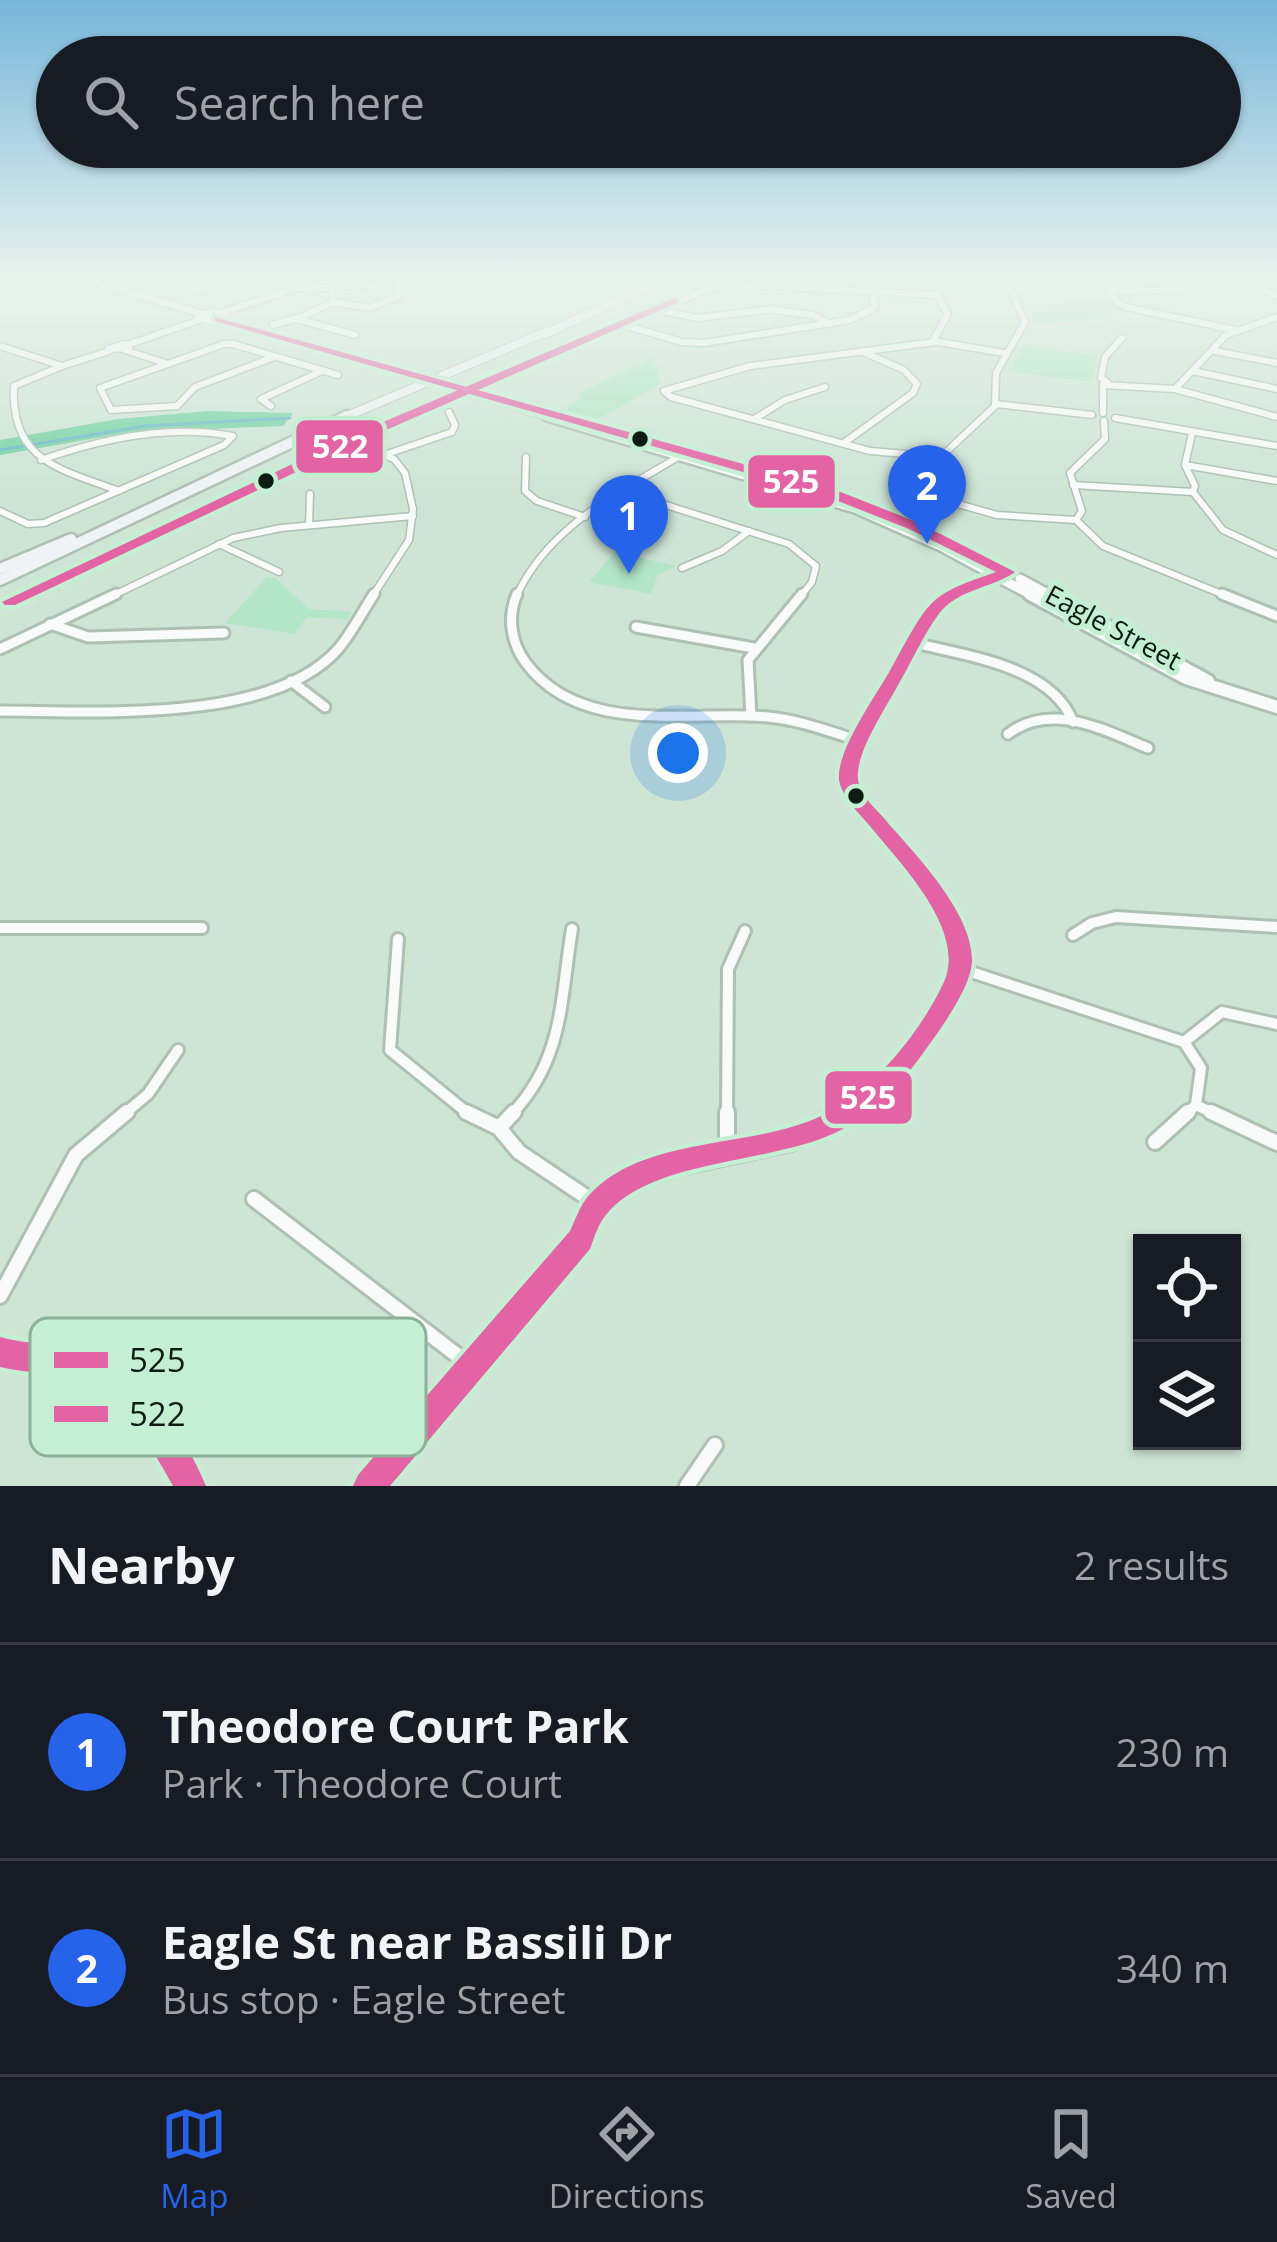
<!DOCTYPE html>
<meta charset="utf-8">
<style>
:root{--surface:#171b24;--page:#242831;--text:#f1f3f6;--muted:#9ea1a6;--line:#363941;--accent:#2563eb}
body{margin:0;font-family:"Open Sans",sans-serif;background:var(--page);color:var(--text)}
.controls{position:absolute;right:36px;bottom:36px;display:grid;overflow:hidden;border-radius:0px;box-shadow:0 3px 9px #0004}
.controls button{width:108px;height:108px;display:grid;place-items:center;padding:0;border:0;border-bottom:3px solid var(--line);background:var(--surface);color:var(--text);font:60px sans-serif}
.you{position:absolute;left:678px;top:753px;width:42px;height:42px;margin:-30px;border:9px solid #fff;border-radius:50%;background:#1a73e8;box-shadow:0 0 0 18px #1a73e833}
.badge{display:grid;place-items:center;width:78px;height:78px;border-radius:50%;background:var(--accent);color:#fff;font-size:39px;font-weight:700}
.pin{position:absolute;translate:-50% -99px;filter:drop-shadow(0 3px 6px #0008)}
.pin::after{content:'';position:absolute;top:63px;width:42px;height:36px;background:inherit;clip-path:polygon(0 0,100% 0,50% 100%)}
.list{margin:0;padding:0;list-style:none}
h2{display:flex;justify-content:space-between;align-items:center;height:156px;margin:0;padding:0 48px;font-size:51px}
h2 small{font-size:39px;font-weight:400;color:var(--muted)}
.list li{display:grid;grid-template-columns:78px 1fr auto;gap:36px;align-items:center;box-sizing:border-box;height:216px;padding:0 48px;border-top:3px solid var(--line)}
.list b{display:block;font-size:45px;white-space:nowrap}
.list p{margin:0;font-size:39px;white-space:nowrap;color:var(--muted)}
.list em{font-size:39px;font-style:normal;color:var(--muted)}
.icon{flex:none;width:66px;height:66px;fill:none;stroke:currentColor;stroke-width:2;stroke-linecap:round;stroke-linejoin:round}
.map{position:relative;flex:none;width:1277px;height:1486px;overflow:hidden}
.search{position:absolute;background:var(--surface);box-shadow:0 3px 9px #0004;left:36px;right:36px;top:36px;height:132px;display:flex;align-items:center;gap:30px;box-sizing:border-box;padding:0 42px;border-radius:66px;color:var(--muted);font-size:45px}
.sheet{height:588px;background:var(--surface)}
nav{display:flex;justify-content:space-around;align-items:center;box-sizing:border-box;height:168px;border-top:3px solid var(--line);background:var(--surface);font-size:33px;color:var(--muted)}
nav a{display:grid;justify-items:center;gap:6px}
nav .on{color:var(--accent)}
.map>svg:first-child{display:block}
.green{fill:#b2e6c6}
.forest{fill:#78d3a5}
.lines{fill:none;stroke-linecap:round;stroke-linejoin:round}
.stream{stroke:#6db9c4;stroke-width:3}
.minor-far3-casing{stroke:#aec0b4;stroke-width:9}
.minor-far2-casing{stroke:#aec0b4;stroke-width:15}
.minor-far1-casing{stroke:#aec0b4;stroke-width:16}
.minor-casing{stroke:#aec0b4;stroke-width:20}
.tertiary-far4-casing{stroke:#aec0b4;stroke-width:10}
.tertiary-far3-casing{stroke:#aec0b4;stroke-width:14}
.tertiary-far2-casing{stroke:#aec0b4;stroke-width:18}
.tertiary-far1-casing{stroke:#aec0b4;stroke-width:21}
.tertiary-casing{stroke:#aec0b4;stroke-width:26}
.secondary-far1-casing{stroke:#aec0b4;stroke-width:10}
.secondary-casing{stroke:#aec0b4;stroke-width:15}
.minor-far3{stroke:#f8fbf9;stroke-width:6}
.minor-far2{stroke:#f8fbf9;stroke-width:9}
.minor-far1{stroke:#f8fbf9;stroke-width:10}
.minor{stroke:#f8fbf9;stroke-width:14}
.tertiary-far4{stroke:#f8fbf9;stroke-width:8}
.tertiary-far3{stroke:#f8fbf9;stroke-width:9}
.tertiary-far2{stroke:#f8fbf9;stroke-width:12}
.tertiary-far1{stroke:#f8fbf9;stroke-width:15}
.tertiary{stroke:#f8fbf9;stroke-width:20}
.secondary-far1{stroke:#eff3f5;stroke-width:8}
.secondary{stroke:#eff3f5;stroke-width:10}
.bus-1-casing{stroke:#c4efd3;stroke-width:9}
.bus-2-casing{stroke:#c4efd3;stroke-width:9}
.bus-1{fill:#e463a4;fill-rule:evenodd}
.bus-2{fill:#e463a4;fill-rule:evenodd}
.bus-dot{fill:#0c1c13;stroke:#c4efd3;stroke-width:4.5}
.labels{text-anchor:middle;stroke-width:10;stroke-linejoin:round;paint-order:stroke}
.far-street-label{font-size:27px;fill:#0c1c13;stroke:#c4efd3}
.key{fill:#c4efd3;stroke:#8db099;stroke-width:3}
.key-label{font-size:33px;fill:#0c1c13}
.line-badge{stroke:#c4efd3;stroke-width:4.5}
.badge-label{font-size:33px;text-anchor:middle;font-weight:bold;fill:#fff}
</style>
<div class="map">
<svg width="1277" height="1486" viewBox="0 0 1277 1486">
<rect width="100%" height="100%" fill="#cee5d6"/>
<g class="green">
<polygon points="1109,300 1126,310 1111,318 1121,332 1107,319 1034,323 1026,306"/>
<polygon points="1022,346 1097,355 1092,382 1010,372"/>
<polygon points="654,357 661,384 596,420 565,411 581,398 578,394"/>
<polygon points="615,552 676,566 657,576 651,594 589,582"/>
<polygon points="267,577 276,578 309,609 352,612 347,619 307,617 294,634 225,623"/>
</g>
<polygon class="forest" points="208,411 293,413 283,426 130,432 0,455 0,440 118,419"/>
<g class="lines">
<g class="stream">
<polyline points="303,279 407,280"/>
<polyline points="611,279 624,281"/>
<polyline points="417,280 517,279"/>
<polyline points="0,450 145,426 290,418"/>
</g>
<defs>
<g id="minor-far3">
<polyline points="85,279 203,314"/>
<polyline points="170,279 201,291"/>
<polyline points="265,279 288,286"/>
<polyline points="938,279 941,291 936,295 948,314 933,341 1004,353"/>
<polyline points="1104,279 1117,302 1126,307 1235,330"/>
<polyline points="1242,279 1277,296"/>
<polygon points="293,284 307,287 285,289"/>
<polyline points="332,288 333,302 297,319 355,335"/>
<polyline points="306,289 419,282"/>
<polyline points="1111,291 1183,290"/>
<polyline points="874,295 874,308 850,320 704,343 682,342 624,325 707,289 734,284 936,295"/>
<polyline points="333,302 369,308 397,297 399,282"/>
<polyline points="768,309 813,315 830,324"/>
<polyline points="659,310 697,318 772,309"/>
<polyline points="221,313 287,291"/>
<polyline points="273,325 297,318"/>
<polyline points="935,342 750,366 664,391 671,397 870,451 942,457"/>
<polygon points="125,344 129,348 108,349"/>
<polyline points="127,345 202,319"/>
<polyline points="0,346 62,366 109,351"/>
<polyline points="125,350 165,363"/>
<polyline points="1215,351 1277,363"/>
<polyline points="274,357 195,387 177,406 111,410 100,388 224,344 233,344 338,375"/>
<path d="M62,366L14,386C10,461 60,469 119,491"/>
<polyline points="1193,371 1277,389"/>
<polyline points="1108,383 1101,378 1105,357 1122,338"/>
<polyline points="1175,389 1277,417"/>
<polyline points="996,404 1092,415"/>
<polyline points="271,406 261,399 322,371"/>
<polyline points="1103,413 1103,385 1175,389 1226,335 1277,317"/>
<polyline points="756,418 785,400 825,387"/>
<polyline points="1115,418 1277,446"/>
<polyline points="317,431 394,459 405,473 413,509 409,540 372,597"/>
<polyline points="1192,433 1185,465 1195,486 1193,492 1223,530 1277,555"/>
<polyline points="845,442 913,393 917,384 904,370 861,351"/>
<polyline points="387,454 452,432 455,425 449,412"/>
<polyline points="526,457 525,491 537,501 585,517"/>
<polyline points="1185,465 1277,481"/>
<polyline points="1073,485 1193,492"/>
<polyline points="625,492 789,544 816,566 812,582 800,597"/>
<polyline points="951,502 997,515 1076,520 1082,511 1070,473 1105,439 1104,421"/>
<polyline points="949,503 904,521 901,527 949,507 957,494 954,474 943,455 995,406 996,373 1025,322 1013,295 1034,279"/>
<path d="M0,511L28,524L44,523L224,445L233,436C170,424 100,439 41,460"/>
<polyline points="1076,520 1103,546 1229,597"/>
<polyline points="309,525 310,494"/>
<polyline points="219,544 279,572"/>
<polyline points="682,568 722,551 749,531"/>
<polyline points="110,597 233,538 281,528 413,516"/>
<path d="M516,597C549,524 623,491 688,451"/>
</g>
<g id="minor-far2">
<path d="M517,594C507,617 511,643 526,663C581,737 690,710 768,717C799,720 828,731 857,740"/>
<polyline points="1222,594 1277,616"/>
<polyline points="50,624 88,637 224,633"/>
<polyline points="636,627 754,648"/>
<path d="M915,643C966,656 1052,666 1073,722"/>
<polyline points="0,649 116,594"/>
<polyline points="291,681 325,707"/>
<path d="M0,711C92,711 273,725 339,648C352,632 363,611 374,594"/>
<polyline points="751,716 748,660 802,594"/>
<path d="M1008,734C1051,701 1104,730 1148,748"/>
</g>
<g id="minor-far1">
<polyline points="0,928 202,928"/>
<polyline points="1073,935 1092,923 1116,917 1277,927"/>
<polyline points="398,939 390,1050 470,1115"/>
<polyline points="959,968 1184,1042 1201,1068 1196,1105 1185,1115"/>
<polyline points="1184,1042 1222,1012 1277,1024"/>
<polyline points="1196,1105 1217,1115"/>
<polyline points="123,1115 148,1094 178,1050"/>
<path d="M511,1115C564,1059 560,1002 572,929"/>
<polyline points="727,1115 728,969 745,931"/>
</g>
<g id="minor">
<polyline points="466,1112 499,1128 519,1152 598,1205"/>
<polyline points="1211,1112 1277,1143"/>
<polyline points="499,1128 514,1112"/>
<polyline points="1155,1142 1188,1112"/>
<polyline points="727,1153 727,1112"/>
<polyline points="254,1199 471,1366"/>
<polyline points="0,1296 76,1155 127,1112"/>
<polyline points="687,1486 715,1445"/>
</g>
<g id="tertiary-far4">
<polygon points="210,313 224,315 212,320 199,317"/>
<polyline points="219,319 557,419"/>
</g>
<g id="tertiary-far3">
<polyline points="547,416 855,508 943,547 1035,597"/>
<polyline points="1020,579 1053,597"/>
<polyline points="951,597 1008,572"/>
</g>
<g id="tertiary-far2">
<polyline points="1030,594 1186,678 1277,707"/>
<polyline points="1047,594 1208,681"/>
<polyline points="879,824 852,791 851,758 936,607 955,594"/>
</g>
<path id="tertiary-far1" d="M844,1115C876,1095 901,1067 922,1036C936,1014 958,989 960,962C964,919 902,853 876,821"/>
<g id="tertiary">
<path d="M0,1352C25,1360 51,1358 75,1365C132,1382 163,1436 190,1486"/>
<polyline points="369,1486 580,1240 598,1205 640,1177 680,1164 790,1140 849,1112"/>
</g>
<g id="secondary-far1">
<polyline points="545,334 664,279"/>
<polyline points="340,419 548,331"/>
</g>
<g id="secondary">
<polyline points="0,569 71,539"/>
<polyline points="0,580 347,416"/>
</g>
</defs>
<use href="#minor-far3" class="minor-far3-casing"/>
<use href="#minor-far2" class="minor-far2-casing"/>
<use href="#minor-far1" class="minor-far1-casing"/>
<use href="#minor" class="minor-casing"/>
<use href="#tertiary-far4" class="tertiary-far4-casing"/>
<use href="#tertiary-far3" class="tertiary-far3-casing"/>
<use href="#tertiary-far2" class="tertiary-far2-casing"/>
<use href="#tertiary-far1" class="tertiary-far1-casing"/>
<use href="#tertiary" class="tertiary-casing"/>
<use href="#secondary-far1" class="secondary-far1-casing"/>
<use href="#secondary" class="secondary-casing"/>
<use href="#minor-far3" class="minor-far3"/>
<use href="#minor-far2" class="minor-far2"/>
<use href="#minor-far1" class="minor-far1"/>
<use href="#minor" class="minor"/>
<use href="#tertiary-far4" class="tertiary-far4"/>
<use href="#tertiary-far3" class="tertiary-far3"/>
<use href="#tertiary-far2" class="tertiary-far2"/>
<use href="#tertiary-far1" class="tertiary-far1"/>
<use href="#tertiary" class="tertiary"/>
<use href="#secondary-far1" class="secondary-far1"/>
<use href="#secondary" class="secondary"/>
<defs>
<g id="bus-1">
<path d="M215,317L833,489L919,523L1015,572C994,587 962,589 943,609C928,625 909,667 897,687C885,709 855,754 858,779C859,796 878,810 888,823C917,856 973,914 972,961C971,989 937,1034 921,1056C900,1085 873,1114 841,1130C774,1165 651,1157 605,1216C598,1225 594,1238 590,1249L390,1486H353L358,1475L570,1231C575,1221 579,1208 586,1199C639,1134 754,1150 823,1115C874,1090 920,1033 944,982C967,930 900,863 869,825C859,813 842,798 839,780C836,752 874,698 888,674C899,655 917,618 931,604C947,587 975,580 996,572L909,529L823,495L215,321Z"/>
<path d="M0,1337C24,1344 50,1343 74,1350C138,1369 181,1426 206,1486H173C151,1446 122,1396 76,1380C52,1372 25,1373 0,1367Z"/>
</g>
<polygon id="bus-2" points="674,298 677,299 677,303 370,437 15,605 5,605 2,602 362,431"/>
</defs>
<use href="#bus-1" class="bus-1-casing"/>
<use href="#bus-2" class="bus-2-casing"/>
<use href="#bus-1" class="bus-1"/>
<use href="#bus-2" class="bus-2"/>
</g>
<linearGradient id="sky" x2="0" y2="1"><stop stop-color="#77b6da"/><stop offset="0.57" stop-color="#e9f3ed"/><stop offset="1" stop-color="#e9f3ed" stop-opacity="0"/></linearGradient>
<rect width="1277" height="487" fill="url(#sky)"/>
<g class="bus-dot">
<circle cx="640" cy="439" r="10"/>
<circle cx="266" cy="481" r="10"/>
<circle cx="856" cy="796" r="10"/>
</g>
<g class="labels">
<g class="far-street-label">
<text transform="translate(1113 628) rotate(28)" y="9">Eagle Street</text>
</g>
</g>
<rect x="30" y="1318" width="396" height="138" rx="18" class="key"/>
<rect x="54" y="1352" width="54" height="16" fill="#e463a4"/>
<rect x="54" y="1406" width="54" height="16" fill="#e463a4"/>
<g class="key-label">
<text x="129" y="1372">525</text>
<text x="129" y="1426">522</text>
</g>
<g class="line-badge">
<rect x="294" y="418" width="91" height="57" rx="12" fill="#e463a4"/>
<rect x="746" y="453" width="91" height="57" rx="12" fill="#e463a4"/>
<rect x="823" y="1069" width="91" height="57" rx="12" fill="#e463a4"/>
</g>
<g class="badge-label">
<text x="340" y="458">522</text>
<text x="791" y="493">525</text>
<text x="868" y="1109">525</text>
</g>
</svg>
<div class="controls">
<button><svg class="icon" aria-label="locate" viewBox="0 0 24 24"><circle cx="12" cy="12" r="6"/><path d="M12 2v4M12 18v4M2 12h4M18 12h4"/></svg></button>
<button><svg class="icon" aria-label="layers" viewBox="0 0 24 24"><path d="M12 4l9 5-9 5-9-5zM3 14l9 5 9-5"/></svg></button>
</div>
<div class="you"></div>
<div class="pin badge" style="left:629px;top:574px">1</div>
<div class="pin badge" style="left:927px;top:544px">2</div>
<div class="search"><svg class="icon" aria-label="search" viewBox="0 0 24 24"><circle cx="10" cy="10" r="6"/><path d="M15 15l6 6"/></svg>Search here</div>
</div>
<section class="sheet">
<h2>Nearby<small>2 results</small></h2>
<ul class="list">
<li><span class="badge">1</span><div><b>Theodore Court Park</b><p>Park · Theodore Court</p></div><em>230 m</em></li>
<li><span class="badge">2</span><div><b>Eagle St near Bassili Dr</b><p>Bus stop · Eagle Street</p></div><em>340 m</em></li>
</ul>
</section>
<nav>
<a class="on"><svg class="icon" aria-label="map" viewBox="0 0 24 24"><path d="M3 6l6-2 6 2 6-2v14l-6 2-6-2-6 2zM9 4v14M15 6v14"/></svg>Map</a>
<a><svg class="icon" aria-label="directions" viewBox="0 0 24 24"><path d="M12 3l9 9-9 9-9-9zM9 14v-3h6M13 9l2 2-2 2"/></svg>Directions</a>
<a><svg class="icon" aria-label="saved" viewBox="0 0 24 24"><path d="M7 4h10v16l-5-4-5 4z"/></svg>Saved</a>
</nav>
